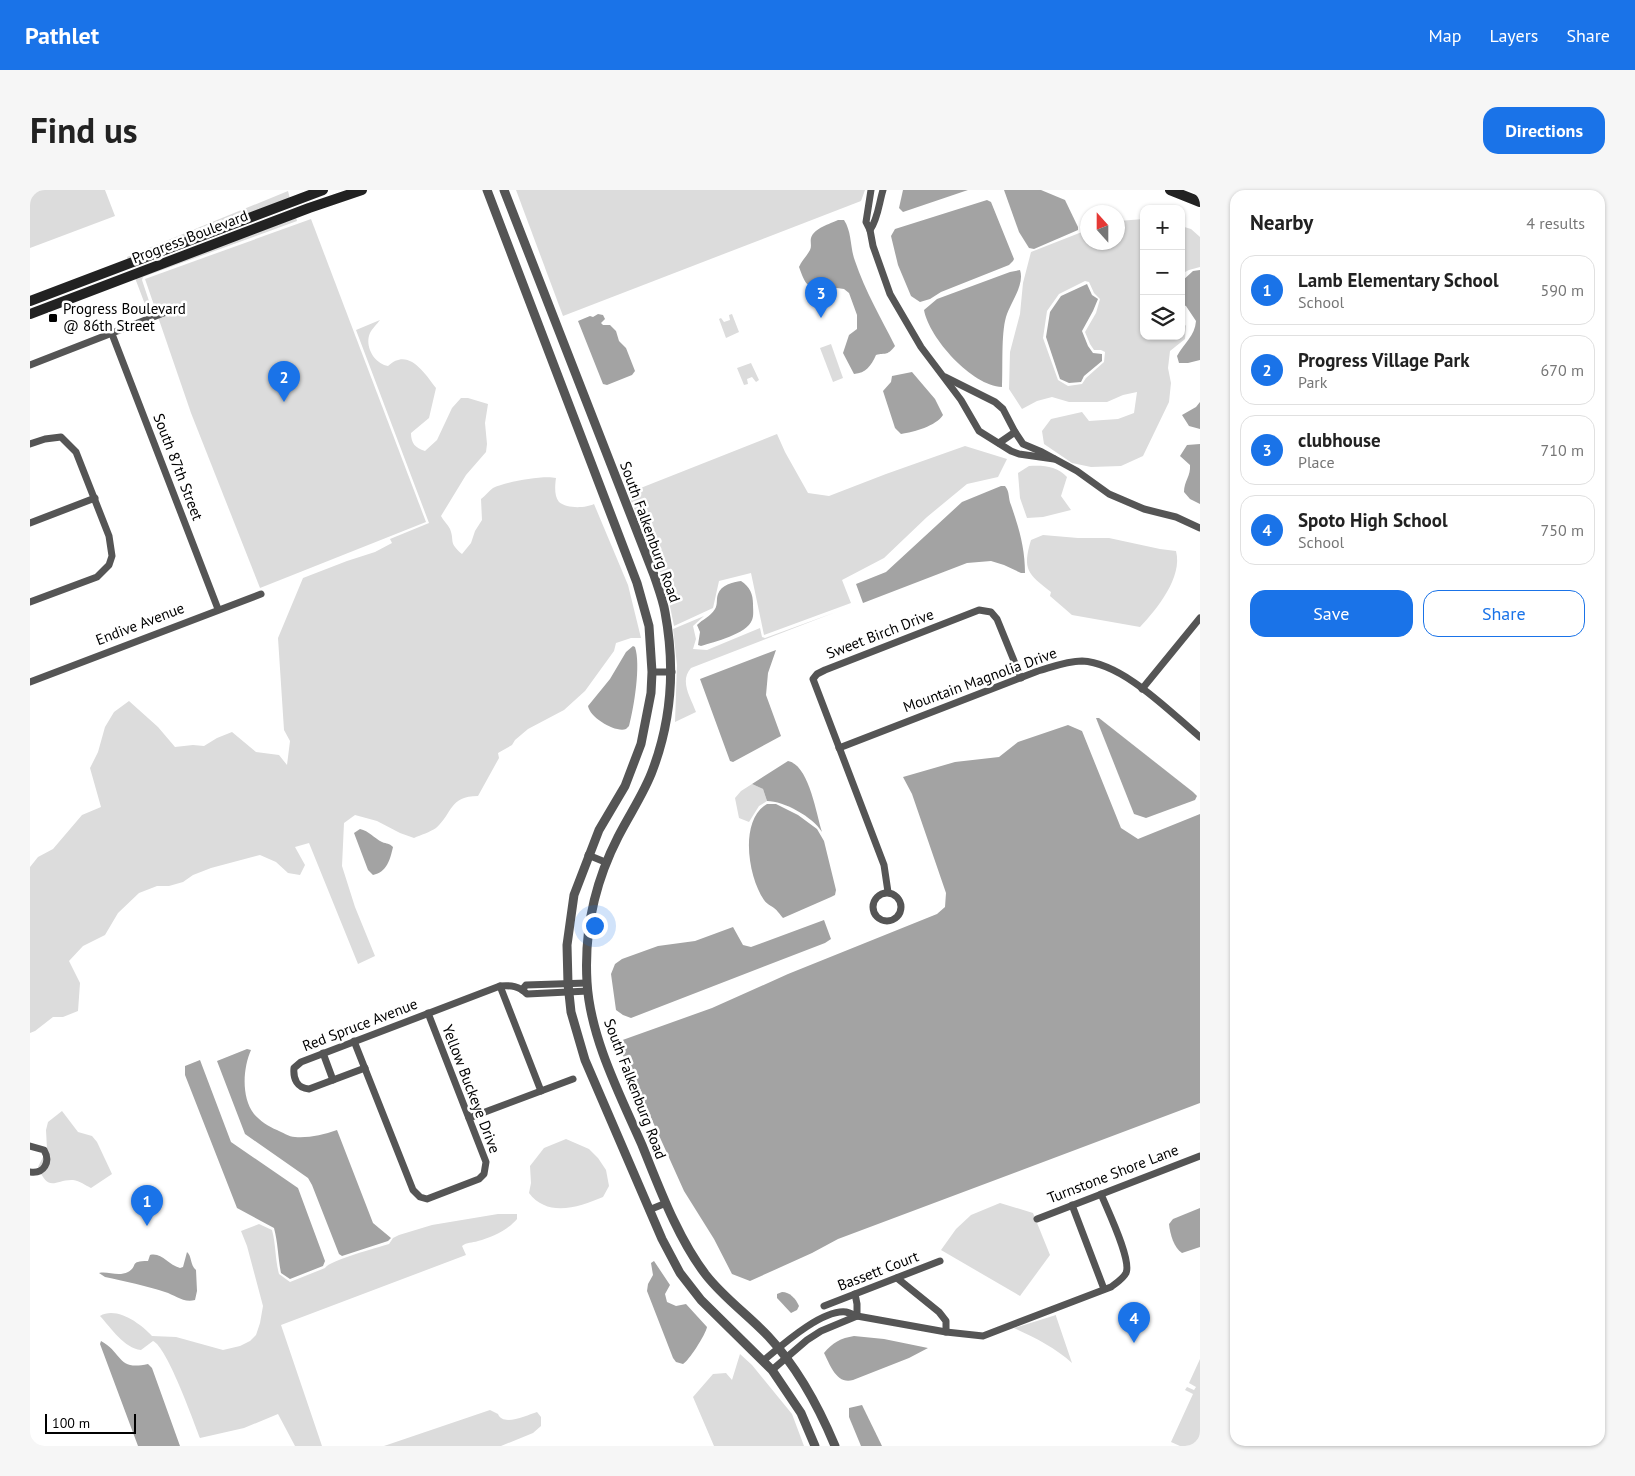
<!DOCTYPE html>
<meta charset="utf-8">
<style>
:root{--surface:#fff;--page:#f6f6f6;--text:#222;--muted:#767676;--line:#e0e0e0;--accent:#1a73e8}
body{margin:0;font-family:"PT Sans",sans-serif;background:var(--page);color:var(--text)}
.controls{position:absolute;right:15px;top:15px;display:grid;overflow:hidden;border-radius:10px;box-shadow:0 1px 4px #0004}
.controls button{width:45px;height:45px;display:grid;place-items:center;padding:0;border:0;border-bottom:1px solid var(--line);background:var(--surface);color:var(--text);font:25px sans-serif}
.compass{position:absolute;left:1050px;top:15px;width:45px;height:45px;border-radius:50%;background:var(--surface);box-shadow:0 1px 4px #0004;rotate:339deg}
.scale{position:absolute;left:15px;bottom:12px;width:91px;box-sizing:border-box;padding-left:5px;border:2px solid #000;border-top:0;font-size:14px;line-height:18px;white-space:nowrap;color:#000;-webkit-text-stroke:4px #fff;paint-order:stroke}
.you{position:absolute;left:564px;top:735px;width:18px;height:18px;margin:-12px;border:4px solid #fff;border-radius:50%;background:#1a73e8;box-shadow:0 0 0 8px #1a73e833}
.badge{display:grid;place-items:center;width:32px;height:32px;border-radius:50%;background:var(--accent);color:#fff;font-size:16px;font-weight:700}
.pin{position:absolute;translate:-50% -41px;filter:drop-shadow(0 1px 2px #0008)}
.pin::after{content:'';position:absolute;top:26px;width:18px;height:15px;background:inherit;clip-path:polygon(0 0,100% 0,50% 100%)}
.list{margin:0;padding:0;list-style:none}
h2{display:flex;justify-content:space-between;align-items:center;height:65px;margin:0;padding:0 20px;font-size:21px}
h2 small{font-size:16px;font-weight:400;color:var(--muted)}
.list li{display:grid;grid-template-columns:32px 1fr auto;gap:15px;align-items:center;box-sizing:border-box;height:70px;margin:0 10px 10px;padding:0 10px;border:1px solid var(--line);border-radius:15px}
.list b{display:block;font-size:19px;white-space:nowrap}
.list p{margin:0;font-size:16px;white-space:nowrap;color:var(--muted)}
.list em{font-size:16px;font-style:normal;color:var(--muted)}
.actions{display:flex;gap:10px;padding:15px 20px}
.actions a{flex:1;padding:11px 0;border:1px solid var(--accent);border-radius:15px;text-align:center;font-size:18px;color:var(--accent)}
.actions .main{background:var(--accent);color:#fff}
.icon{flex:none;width:28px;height:28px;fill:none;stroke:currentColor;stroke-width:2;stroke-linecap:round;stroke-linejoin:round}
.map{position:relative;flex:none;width:1170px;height:1256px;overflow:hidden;border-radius:15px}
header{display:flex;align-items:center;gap:30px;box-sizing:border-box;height:70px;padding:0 25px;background:var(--accent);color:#fff}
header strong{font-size:24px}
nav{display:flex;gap:28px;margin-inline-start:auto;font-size:18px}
.intro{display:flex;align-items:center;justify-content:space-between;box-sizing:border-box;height:120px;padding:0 30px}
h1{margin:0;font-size:35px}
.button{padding:12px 22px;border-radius:15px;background:var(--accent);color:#fff;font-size:18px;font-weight:700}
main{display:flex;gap:30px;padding:0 30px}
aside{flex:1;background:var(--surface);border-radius:15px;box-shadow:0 1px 4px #0004}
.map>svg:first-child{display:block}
.green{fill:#dcdcdc;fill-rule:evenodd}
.water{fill:#a3a3a3}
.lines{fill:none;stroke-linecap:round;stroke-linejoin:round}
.minor{stroke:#555;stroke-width:7}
.tertiary{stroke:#555;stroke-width:9}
.secondary{stroke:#222;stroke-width:10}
.poi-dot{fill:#000;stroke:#fff;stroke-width:2}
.labels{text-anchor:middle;stroke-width:5;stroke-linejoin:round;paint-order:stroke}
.street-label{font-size:15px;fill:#000;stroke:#fff}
.poi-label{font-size:15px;fill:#000;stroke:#fff;text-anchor:start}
</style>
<header>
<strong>Pathlet</strong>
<nav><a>Map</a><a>Layers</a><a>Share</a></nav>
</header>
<div class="intro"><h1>Find us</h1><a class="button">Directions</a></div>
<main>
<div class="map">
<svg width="1170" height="1256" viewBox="0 0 1170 1256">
<rect width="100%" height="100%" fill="#fff"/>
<g class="green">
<polygon points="0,0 75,0 85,26 0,58"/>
<polygon points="486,0 835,0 831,11 533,126"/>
<polygon points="258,1 260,9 98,70 97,67"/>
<polygon points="266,27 267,31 113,87 112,90 123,123 119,125 105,88"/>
<polygon points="281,29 396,332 230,398 161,223 115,89"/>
<path d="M1114,29V146H1151V129L1156,136L1155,149L1140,161L1138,178L1141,193L1139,212L1113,266L1091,276L1061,277L1042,273L1014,254L1012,241L1021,229L1052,222L1059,231L1088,229L1104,223L1107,202L1093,205L1077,212H1039L1022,207L1007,211L992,219L979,199L980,162L990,124L993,93L1001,62L1057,40L1058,52H1088V31ZM1055,91L1059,92L1064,103L1070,109L1066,123L1055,142L1060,154L1064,160H1071L1075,162L1074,172L1056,188L1052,194L1038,196L1028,190L1013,148L1017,121L1029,104Z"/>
<polygon points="1151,36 1161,39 1170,47 1170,77 1159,80 1151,84"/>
<polygon points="702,124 709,142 696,148 689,129 691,128 694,132 700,130 699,125"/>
<path d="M350,130C347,134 342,139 340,143C334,157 345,174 358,176C378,157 394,182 406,198L399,228L381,243C381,253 385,258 395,261L407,250L422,218L431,208H438L458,214L455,233L457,254L456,262L436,285L411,326C413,330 418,335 420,339C425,352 418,352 432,364L441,353L445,341L452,330L451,309C455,306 459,301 463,298C475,292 513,285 526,288C525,295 524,306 529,312C537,319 556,318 564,314L598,395L611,448H601L586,453L584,461L555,501L534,520L498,539L485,550L482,555L468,563L469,568L448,606C419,606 423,623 406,638C400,642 391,645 384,648L370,643L347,631L325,625L314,633L312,676L325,717L345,766L328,774L279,653L265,657L275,675L270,685L258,683L246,672L230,665L181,678L163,685L153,692L139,696H127L109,703L88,723L75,745L53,756L39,771L50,793L48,821L33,827H23L5,841L0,843V677L8,667L23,659L52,625L71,617L60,578L68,562L75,537L84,522L99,511L128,537L145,557L163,555L174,556L187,548L202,542L226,562L249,565L257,575L260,551L254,540L248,448L273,388L317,371L345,362L362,353L360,349L399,333L326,140Z"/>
<polygon points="801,154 813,188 803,192 790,158"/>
<polygon points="721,173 729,190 726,192 722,187 717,189 718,194 714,195 707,178"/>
<polygon points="747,244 755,262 778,303 799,306 856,284 935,256 977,269 968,287 937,294 897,327 854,368 812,390 821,413 734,445 721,383 689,391 683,418 644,436 636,397 598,303"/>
<path d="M999,276C1013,275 1027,276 1037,287L1031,306L1041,320L1013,327L997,328L990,308L988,283Z"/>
<path d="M1013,345L1048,348H1079L1130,359L1146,361C1153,387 1127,419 1110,437L1042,425L1020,406L1021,402C998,384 992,380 1001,350Z"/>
<path d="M806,422L661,478C649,491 661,508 666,522L645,532L647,475L643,439L674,426L663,436L666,449L663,459L677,460L730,438L732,447L735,448Z"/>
<polygon points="722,594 733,599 737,611 729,616 719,632 709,628 705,608 711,601"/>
<path d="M32,921L48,942L62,946L67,952L82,984L61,998C55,995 50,991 43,990C25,989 19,1004 8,977L17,959L16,940L18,932Z"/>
<path d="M536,949L559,959L568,968L576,980L579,996L573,1007C549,1017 518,1028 499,1003L501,993L500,976L514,958Z"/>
<polygon points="970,1013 1003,1023 1020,1065 990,1106 911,1060 926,1039 941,1025"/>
<path d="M468,1024H487V1029C478,1040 461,1048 448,1051C442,1053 437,1052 432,1056L436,1065L251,1135L292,1256H265L248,1224L214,1238L170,1248C163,1230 137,1157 123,1151L111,1160C94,1158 81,1138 70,1126C87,1116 111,1134 122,1146L146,1147L193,1160L210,1156L220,1151L226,1145L230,1133L233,1116L217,1056L211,1041L229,1034L242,1040C246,1055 245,1069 249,1084L260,1092L295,1078C300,1070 347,1058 359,1054L363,1048L369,1045L402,1035Z"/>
<path d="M1026,1125V1126L1042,1173C1026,1158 1004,1147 984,1138Z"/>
<polygon points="710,1164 722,1175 762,1224 774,1256 684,1256 663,1207 683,1184 696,1183 702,1190"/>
<polygon points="1170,1169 1170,1256 1150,1256 1141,1252 1163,1204 1155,1200 1157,1197 1164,1200 1166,1197 1159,1193"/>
<path d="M460,1220L468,1224C473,1237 497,1225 507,1222L511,1227V1236L503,1243L471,1256H354Z"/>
</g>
<g class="water">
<polygon points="873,0 938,0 873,22 869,18"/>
<polygon points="974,0 1011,0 1035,10 1048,37 1048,40 1004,59 999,58 989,42"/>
<polygon points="957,10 961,12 984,69 983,71 979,75 911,102 900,109 890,112 881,106 868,75 861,46 865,39"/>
<path d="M808,30H814C822,42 820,58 825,71C835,101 851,128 865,156C856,167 856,162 846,165C841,176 836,183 824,184L813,163L819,145L827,139V125L819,103L814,99L807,98L801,100C778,91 779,105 769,77C772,70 777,66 780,60C782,56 780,52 781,48C784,38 800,34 808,30Z"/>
<path d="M990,80C995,95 980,113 976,127C971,144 973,178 972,197C942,196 899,148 894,120L907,109L980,82Z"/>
<path d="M1170,80V170L1158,173H1149L1147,166C1154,153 1165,146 1166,131L1156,116L1151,114V92L1163,81Z"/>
<polygon points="1057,94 1062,105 1068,109 1063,121 1052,141 1058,156 1063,163 1072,164 1072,171 1054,186 1051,192 1039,193 1030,189 1016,147 1020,122 1031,106"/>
<polygon points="568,124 573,125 575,129 571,133 573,135 580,135 586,141 589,151 596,158 605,181 602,185 577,195 573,194 548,131 560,126 563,127"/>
<path d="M882,182L905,209L913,225C906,236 884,242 871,244L865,238L853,201L861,192L862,186Z"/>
<polygon points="1170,212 1170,239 1159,236 1152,225 1166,217"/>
<path d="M1170,254V314L1160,309L1154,302C1154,291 1161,286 1160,275L1150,266L1157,255Z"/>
<path d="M971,296H975C980,302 978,308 981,315C989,338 995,358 995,383H991L974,375L961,371L937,373L833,413L826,394L856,382L932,312Z"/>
<path d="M711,391C720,397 723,404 723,414C723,419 724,426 722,430C717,444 684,452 671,456L668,455L670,442L667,435C673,429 680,427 685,419C688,414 686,409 688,404C691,395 703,392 711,391Z"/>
<path d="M603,456L605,457C611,475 604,517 599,536L596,539C586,543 560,528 558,516L580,489L596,462Z"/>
<polygon points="746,460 738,483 736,505 751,546 703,572 700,571 670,489"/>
<polygon points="1066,528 1069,528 1163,602 1167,606 1165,610 1116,628 1104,624"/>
<polygon points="1038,535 1052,541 1091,638 1108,649 1170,624 1170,913 808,1049 782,1063 720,1091 702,1084 684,1049 654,1001 587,852 682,818 758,784 907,724 915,717 916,703 882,604 873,587 925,572 969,567 988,552"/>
<path d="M758,571C779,575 786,623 792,642C783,627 754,611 737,611L733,599L722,594Z"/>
<path d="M737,614H746L768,625L787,639L794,651L806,700L805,705L801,707L753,728C751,726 750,724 748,722C745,717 737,715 734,710C718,687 709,630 737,614Z"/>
<path d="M330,639C339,641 344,648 352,652C357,654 359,653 363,657C360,670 357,682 343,685L338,680L324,643Z"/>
<polygon points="794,730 801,749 795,753 601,828 593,825 586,820 581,784 585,774 592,769 628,756 665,751 703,737 713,755 721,757"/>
<path d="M217,859L221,860C213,878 211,907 224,924C229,930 239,937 247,940C252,942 259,947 265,947C279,948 293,945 307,940L343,1033L361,1048L358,1051L312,1066L309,1064L282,995L278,988L215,944L187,871Z"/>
<path d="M170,870L201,952L268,998L295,1071L293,1076L260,1089L251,1083C248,1068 248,1053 244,1038L207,1018L155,885V876Z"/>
<path d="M1170,1018V1057L1152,1063C1144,1058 1140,1044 1139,1034L1143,1029Z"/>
<path d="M157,1062C162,1066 160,1075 166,1080L167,1101L165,1110C153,1113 145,1105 135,1102C117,1096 94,1091 75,1087L69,1083C78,1081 88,1087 98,1082C109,1076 98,1071 118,1071L120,1065C132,1062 138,1075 150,1078L153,1077Z"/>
<path d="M624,1071L640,1095L635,1104L637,1112L646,1116L656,1114L677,1137C676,1144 658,1172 653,1174L646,1172L643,1168L617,1101L618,1094L623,1085L621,1073Z"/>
<path d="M752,1102C760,1102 766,1109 769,1116L767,1120L761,1123L747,1108V1104Z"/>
<path d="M824,1146L854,1149L898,1158L879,1168L823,1190C807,1195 800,1175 794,1163C802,1153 811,1148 824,1146Z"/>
<path d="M71,1151C93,1163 87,1181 118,1174L122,1178L150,1256H108L70,1154Z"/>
<polygon points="832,1215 852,1256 831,1256 819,1227 819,1218"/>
</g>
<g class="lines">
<g class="minor">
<polyline points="841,0 836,32 840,40 843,56 860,104 891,157 931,210 949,241 981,261 989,264 1024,269"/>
<path d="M840,40C848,29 849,13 853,0"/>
<polyline points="82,144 188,419"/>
<polyline points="0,175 136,122"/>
<polyline points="915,187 965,212 973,219 985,242 993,254 1012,262 1047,281 1079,304 1114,319 1146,327 1170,338"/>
<polyline points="969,253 985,242"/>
<polyline points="0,254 15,249 31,247 46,262 79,346 82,366 79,375 67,387 0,412"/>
<polyline points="0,333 65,308"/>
<polyline points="622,482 642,482"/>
<polyline points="0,492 231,404"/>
<polyline points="1112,499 1170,428"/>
<path d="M809,558L1008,481C1022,477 1037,471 1052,471C1093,473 1139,521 1170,547"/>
<polyline points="558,665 575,672"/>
<polyline points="858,702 854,675 783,489 787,484 795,480 949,420 961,422 967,429 991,488"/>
<circle cx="857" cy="717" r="14"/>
<polyline points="470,796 511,901"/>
<polyline points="492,800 496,795 557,793"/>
<polyline points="324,851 383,1000 390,1007 397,1009 449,989 454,984 456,972 398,823"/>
<polyline points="293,863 303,890"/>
<path d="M335,878L279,899C267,898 263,889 264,878L271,872L470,796C481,795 489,796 497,804L558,801"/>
<polyline points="439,928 543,889"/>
<path d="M0,956L14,960C21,972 14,984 0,982"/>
<polyline points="1042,1015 1074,1099"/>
<polyline points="619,1020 636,1013"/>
<polyline points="1007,1029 1170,966"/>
<polyline points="867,1088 909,1122 916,1131 916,1142"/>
<polyline points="825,1104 827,1114 827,1126"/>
<polyline points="794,1116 910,1071"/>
<path d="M733,1171C751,1156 792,1119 816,1122C820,1123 824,1125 827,1126L916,1142L953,1146L1081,1097C1086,1093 1093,1089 1096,1083C1102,1070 1077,1019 1071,1004"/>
<polyline points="742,1180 777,1150 791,1141 827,1126"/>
</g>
<g class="tertiary">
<polyline points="457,0 607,393 619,436 622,482 621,503 611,554 595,596 569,640 544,705 537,755 538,794 541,822 555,870 632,1049 650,1083 671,1110 742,1180 771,1223 785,1256"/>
<path d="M474,0L624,385C628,397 633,410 635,422C645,475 642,528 623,579C615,602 599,625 588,647C565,692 554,741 557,792C560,847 590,905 612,955C629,997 648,1049 676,1085C694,1108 717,1124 738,1146C768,1178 788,1215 805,1256"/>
</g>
<g class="secondary">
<polyline points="1140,0 1170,12"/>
<polyline points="0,111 293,0"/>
<polyline points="0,124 279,18 332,0"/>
</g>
</g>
<rect class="poi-dot" x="18" y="123" width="10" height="10" rx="2.5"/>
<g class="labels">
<g class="street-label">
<text transform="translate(160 47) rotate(-21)" y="5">Progress Boulevard</text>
<text transform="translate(148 277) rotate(69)" y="5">South 87th Street</text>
<text transform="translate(620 342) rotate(70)" y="5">South Falkenburg Road</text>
<text transform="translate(110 434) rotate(-21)" y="5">Endive Avenue</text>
<text transform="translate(850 444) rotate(-21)" y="5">Sweet Birch Drive</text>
<text transform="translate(950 490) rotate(-20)" y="5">Mountain Magnolia Drive</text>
<text transform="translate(330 835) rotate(-21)" y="5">Red Spruce Avenue</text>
<text transform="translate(441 899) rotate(69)" y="5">Yellow Buckeye Drive</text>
<text transform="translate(605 899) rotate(69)" y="5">South Falkenburg Road</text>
<text transform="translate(1083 984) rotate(-21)" y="5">Turnstone Shore Lane</text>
<text transform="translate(848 1081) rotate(-21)" y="5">Bassett Court</text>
</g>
<g class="poi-label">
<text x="33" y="124">Progress Boulevard<tspan x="33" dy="17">@ 86th Street</tspan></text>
</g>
</g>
</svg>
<div class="controls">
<button>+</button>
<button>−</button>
<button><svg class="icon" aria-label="layers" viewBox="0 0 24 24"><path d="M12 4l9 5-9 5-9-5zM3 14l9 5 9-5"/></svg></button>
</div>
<svg class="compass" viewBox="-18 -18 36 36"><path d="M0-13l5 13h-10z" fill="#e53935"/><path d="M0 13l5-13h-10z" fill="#767676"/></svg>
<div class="scale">100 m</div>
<div class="you"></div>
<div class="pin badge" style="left:117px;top:1036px">1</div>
<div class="pin badge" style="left:254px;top:212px">2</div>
<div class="pin badge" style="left:791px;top:128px">3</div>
<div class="pin badge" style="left:1104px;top:1153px">4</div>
</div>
<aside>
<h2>Nearby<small>4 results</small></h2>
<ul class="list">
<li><span class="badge">1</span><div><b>Lamb Elementary School</b><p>School</p></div><em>590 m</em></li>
<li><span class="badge">2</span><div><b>Progress Village Park</b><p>Park</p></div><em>670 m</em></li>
<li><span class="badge">3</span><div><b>clubhouse</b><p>Place</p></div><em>710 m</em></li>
<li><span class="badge">4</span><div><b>Spoto High School</b><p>School</p></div><em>750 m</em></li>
</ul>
<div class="actions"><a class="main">Save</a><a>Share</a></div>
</aside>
</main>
